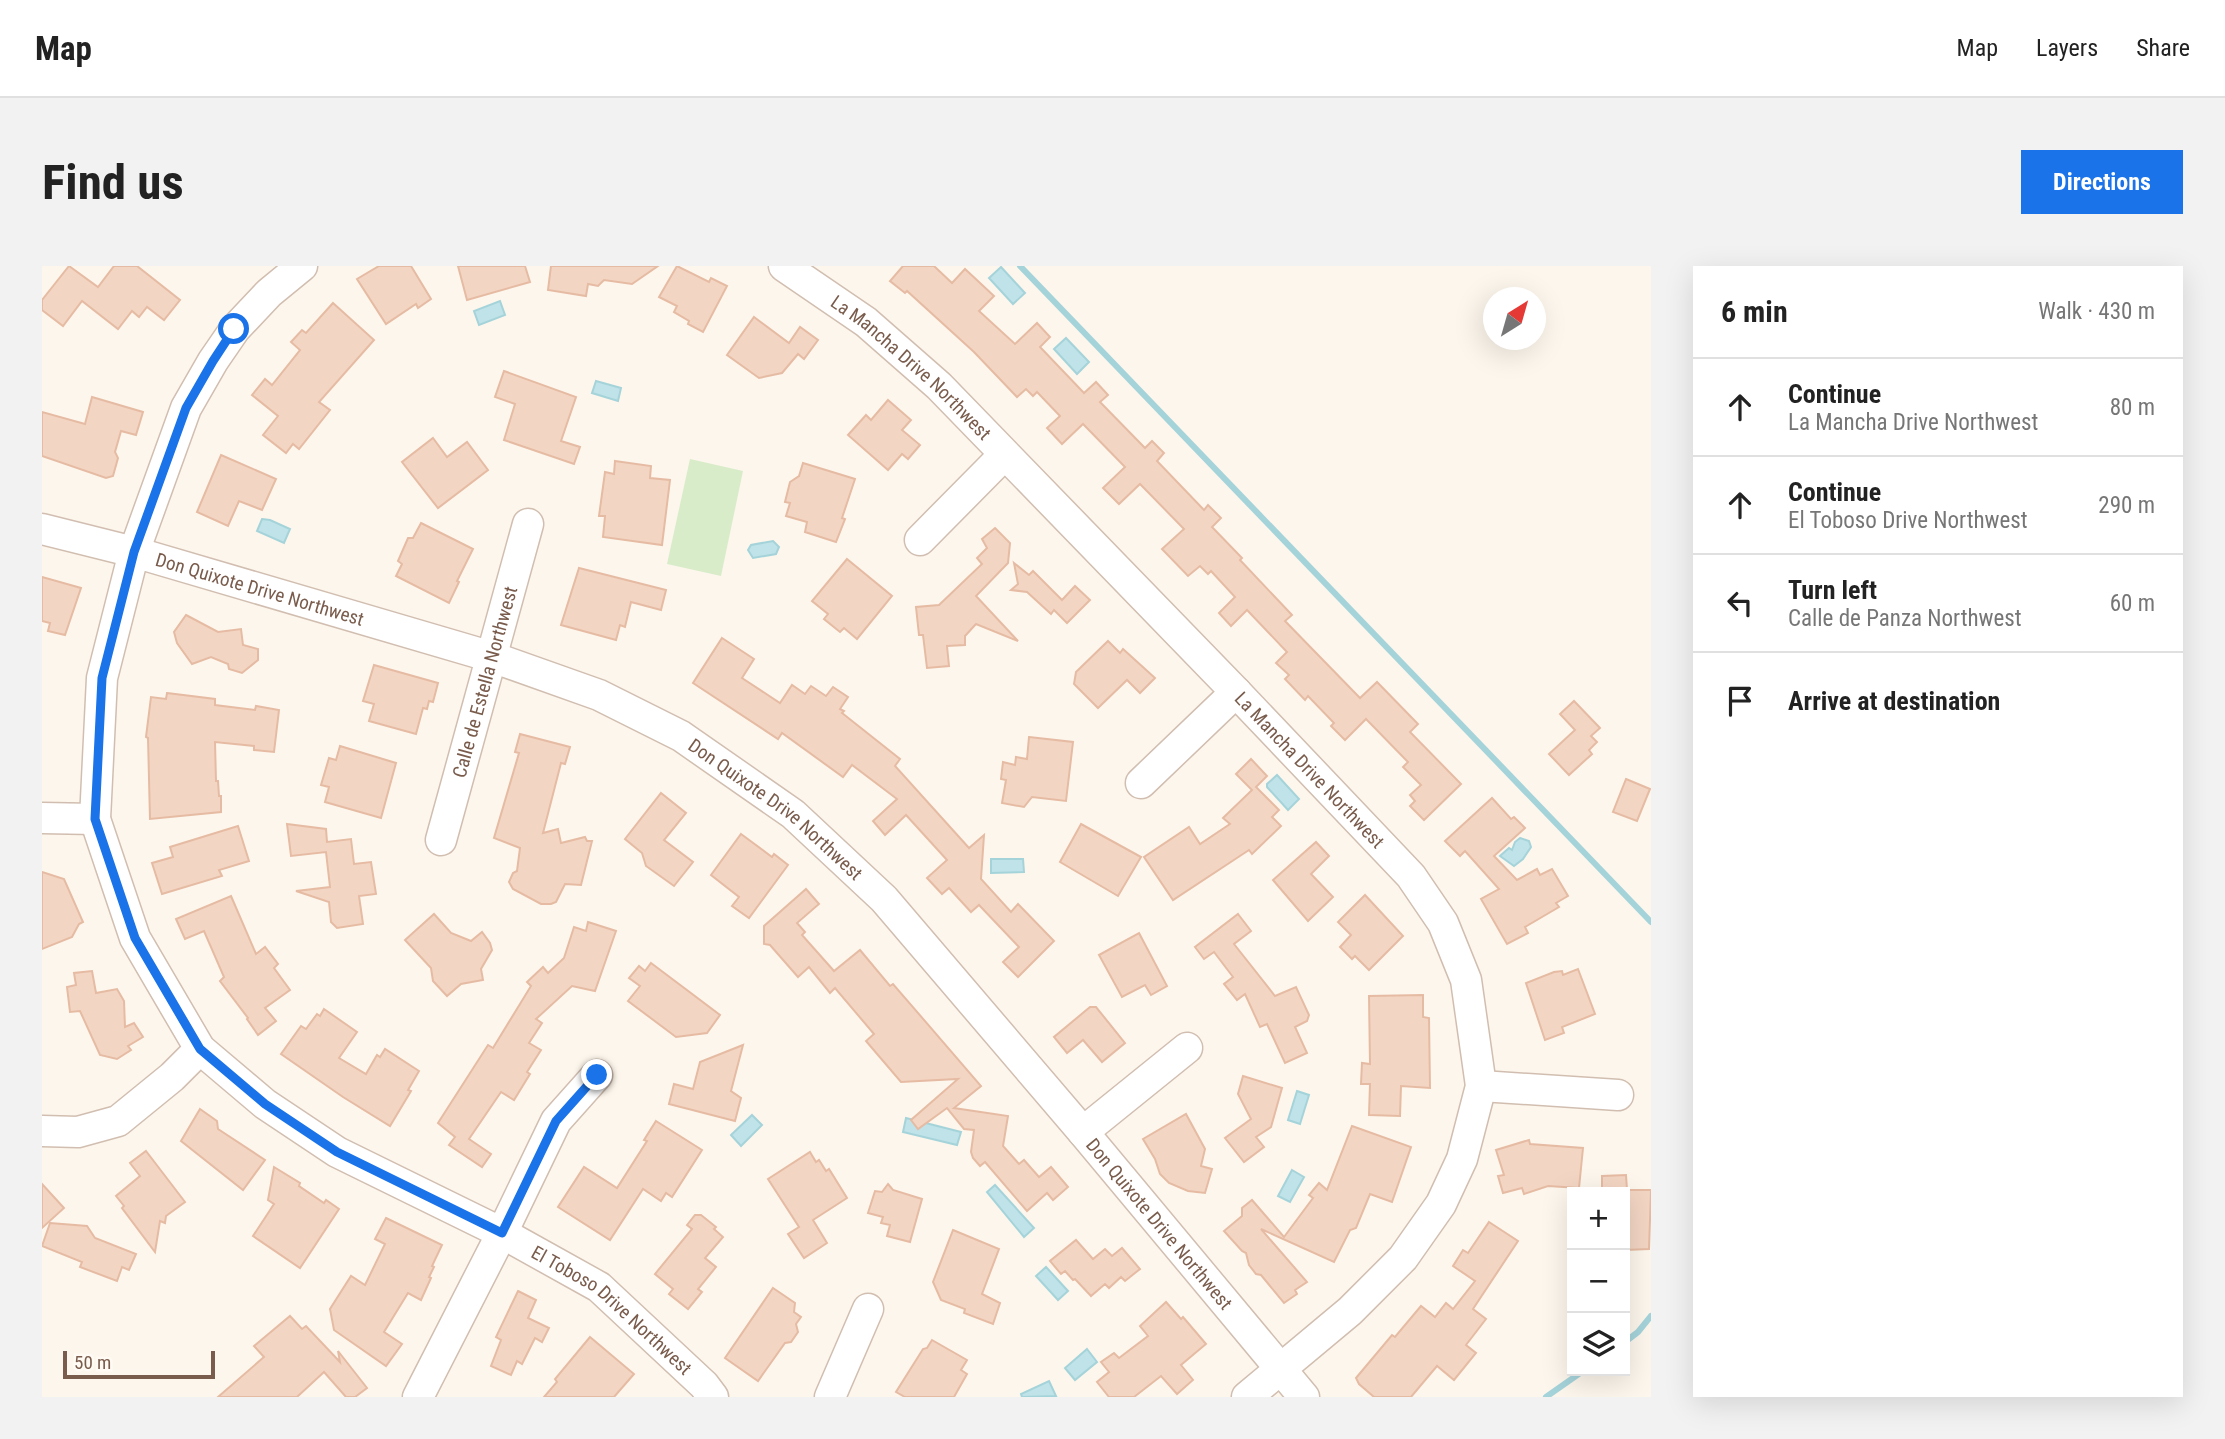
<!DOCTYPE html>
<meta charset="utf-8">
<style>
:root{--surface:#fff;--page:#f2f2f2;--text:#222;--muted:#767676;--line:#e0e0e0;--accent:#1a73e8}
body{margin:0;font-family:"Roboto Condensed",sans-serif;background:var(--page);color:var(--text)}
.controls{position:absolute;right:21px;bottom:21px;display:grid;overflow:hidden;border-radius:0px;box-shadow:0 7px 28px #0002}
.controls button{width:63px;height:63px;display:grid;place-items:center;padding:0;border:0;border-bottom:2px solid var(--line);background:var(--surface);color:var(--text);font:35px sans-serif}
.compass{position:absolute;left:1441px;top:21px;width:63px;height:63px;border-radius:50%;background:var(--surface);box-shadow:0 7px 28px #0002;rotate:37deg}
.scale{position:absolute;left:21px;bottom:18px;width:152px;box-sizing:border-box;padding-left:7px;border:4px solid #7a5c4d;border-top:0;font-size:19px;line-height:24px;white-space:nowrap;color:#7a5c4d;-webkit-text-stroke:5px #fffaf3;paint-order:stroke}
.stop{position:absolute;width:21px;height:21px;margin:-16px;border:5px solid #1a73e8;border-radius:50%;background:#fff}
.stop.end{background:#1a73e8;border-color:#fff;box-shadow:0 2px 7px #0008}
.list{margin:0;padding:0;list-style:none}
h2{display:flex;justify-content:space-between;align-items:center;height:91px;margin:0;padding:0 28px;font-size:30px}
h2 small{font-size:23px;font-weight:400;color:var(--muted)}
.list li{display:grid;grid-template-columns:46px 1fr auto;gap:21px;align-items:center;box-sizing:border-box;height:98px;padding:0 28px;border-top:2px solid var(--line)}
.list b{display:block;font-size:26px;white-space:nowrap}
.list p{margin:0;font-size:23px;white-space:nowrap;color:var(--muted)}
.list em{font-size:23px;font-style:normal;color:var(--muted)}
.icon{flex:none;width:38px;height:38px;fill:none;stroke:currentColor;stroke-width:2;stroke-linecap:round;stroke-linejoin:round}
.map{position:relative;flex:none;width:1609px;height:1131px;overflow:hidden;border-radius:0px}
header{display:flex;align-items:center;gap:42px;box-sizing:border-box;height:98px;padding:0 35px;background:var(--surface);border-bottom:2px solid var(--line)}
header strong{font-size:33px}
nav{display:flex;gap:38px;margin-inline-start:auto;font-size:24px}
.intro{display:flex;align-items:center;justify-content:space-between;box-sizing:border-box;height:168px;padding:0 42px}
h1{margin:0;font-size:49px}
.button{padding:18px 32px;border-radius:0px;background:var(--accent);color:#fff;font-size:24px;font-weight:700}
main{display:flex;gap:42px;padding:0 42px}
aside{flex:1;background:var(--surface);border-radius:0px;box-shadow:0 7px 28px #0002}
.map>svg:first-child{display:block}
.green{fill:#d8ecc9}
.water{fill:#bfe3e8;stroke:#a5d3da;stroke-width:2}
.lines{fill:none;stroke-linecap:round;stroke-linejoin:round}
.stream{stroke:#a5d3da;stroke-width:6}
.building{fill:#f3d5c3;stroke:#e6bba3;stroke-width:2}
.minor-casing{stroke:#d1beb0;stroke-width:33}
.minor{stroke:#fff;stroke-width:30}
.route{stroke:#1a73e8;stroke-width:9}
.labels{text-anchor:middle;stroke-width:6;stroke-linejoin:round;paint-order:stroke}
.street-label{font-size:19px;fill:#7a5c4d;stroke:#fffaf3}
</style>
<header>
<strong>Map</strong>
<nav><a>Map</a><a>Layers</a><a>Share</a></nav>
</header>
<div class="intro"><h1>Find us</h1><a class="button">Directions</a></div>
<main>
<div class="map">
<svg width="1609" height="1131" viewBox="0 0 1609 1131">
<rect width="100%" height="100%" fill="#fdf6ec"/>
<polygon class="green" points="648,193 701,205 679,310 625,298"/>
<g class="water">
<polygon points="959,1 983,27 971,38 947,12"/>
<polygon points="458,35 463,49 437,59 432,45"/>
<polygon points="1024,72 1047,96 1035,108 1012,83"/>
<polygon points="554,115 579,122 576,135 550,127"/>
<polygon points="220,253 228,254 248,263 242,277 215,265"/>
<polygon points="731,275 737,281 734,288 711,292 706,284 709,279"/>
<polygon points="1235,509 1257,533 1246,544 1225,521 1225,518"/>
<polygon points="1478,572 1487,575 1489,581 1481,593 1472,600 1458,590 1467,582 1470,584 1473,576"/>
<polygon points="949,593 981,593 982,606 949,607"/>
<polygon points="1255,825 1267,829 1258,858 1246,854"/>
<polygon points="710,849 720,859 699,880 689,869"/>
<polygon points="864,852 919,866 915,879 861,866"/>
<polygon points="1250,904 1262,911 1248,936 1236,930"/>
<polygon points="953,919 992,962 982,971 945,926"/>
<polygon points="1004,1001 1026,1025 1016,1034 994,1010"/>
<polygon points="1045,1083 1055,1096 1033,1114 1023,1102"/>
<polygon points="1007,1115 1014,1130 980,1131 979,1128"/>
</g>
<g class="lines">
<g class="stream">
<polyline points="978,0 1609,656"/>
<polyline points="1583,1076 1596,1066 1609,1050"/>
<polyline points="1504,1131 1541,1105"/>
</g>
</g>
<g class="building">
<polygon points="27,0 56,21 72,0 95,0 138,34 122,54 105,41 97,51 90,45 76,63 40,35 21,60 0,44 0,34"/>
<polygon points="337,0 369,0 389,33 376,42 374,38 344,58 315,13"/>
<polygon points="416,0 483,0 488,16 425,34"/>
<polygon points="509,0 616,0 590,18 562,14 556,20 546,18 544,30 506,24"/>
<polygon points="635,0 667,16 669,12 685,20 661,66 646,58 647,55 632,46 635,40 617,31"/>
<polygon points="861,0 892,0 910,17 923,3 952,30 937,45 973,78 995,57 1008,71 998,81 1042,127 1054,116 1066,129 1058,136 1103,182 1110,175 1122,187 1115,195 1162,244 1166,239 1179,252 1170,261 1200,292 1198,294 1250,349 1243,355 1318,432 1335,416 1376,458 1368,466 1419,518 1382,554 1368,540 1373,535 1368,529 1379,519 1361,501 1366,496 1324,453 1303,474 1289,460 1292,457 1266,430 1263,434 1243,413 1247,409 1234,397 1245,386 1205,344 1189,360 1177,347 1193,331 1169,305 1166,308 1158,300 1146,310 1120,283 1142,263 1098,218 1077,238 1061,222 1083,201 1041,158 1020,178 1005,162 1018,150 995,126 991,130 984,123 975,131 932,86 865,25 863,27 848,15"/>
<polygon points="291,37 332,74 277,136 288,144 257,183 251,178 244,187 221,169 236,150 210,129 223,113 230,119 258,84 249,76 260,64 264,67"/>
<polygon points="712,51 747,77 758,61 776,74 762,93 756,88 740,107 717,112 685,89"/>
<polygon points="462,105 534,131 519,175 538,181 532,198 462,174 473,138 453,131"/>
<polygon points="50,131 101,146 94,169 79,165 73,186 76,192 71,210 64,212 0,190 0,146 43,158"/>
<polygon points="846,134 869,154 860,164 878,179 866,193 860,188 846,204 806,169 824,149 829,154"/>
<polygon points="391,172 405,191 425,176 446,204 396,242 360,196"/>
<polygon points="179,189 234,213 220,244 197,235 186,260 155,246"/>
<polygon points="573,195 609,200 608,212 628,214 620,279 561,271 563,250 557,250 563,206 572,208"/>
<polygon points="761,197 813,213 800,252 803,253 794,276 763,266 765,256 744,250 748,237 743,236 748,216 757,210"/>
<polygon points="379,257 431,283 415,315 417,316 407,337 354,310 360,298 356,295 366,272 371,272"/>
<polygon points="953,262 968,277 966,297 934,330 976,375 934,358 923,370 923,379 905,380 907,400 885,402 881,369 877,369 874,341 897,339 940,298 935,292 945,282 940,273"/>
<polygon points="805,293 850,330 815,373 802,362 798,366 782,353 786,348 770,335"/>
<polygon points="972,297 987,309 991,305 1020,334 1033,320 1048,334 1025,357 1012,344 1009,348 985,326 969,324 976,318"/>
<polygon points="537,302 624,324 619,344 589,336 583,361 578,359 574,374 519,359"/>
<polygon points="0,311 39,322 23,369 6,365 8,357 0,355"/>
<polygon points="144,349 176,366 199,363 201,379 216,383 216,394 200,407 187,403 186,398 169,391 150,398 135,377 132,366"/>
<polygon points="680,372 712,393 700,412 738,437 750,419 763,428 769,420 784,430 791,421 806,431 798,443 802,445 800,447 858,493 853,500 927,582 942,569 939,613 969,646 976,638 1012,675 976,711 961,696 977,681 937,639 929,646 907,622 900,628 885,612 905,594 864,549 843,569 831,555 855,533 810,499 801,511 740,467 736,473 651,417"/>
<polygon points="1066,375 1078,387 1081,383 1113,412 1098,427 1085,414 1056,442 1032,418 1034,406"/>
<polygon points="332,399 396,417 391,436 387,435 385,443 381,442 374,468 327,455 332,438 321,435"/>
<polygon points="125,427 173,433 173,439 213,444 214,440 237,444 232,486 212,484 212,480 173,476 174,515 176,515 177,530 179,530 179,546 108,553 106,472 104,471 109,431 124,433"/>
<polygon points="1532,435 1558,462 1549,470 1555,476 1547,484 1550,488 1527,509 1507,488 1533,464 1518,448"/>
<polygon points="478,468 528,481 523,498 519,497 501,567 516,563 519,577 543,571 545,575 550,575 539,619 523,618 514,636 509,638 499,638 471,623 467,616 471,607 475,605 478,582 452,572 477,487 473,486"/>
<polygon points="987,471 1031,476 1024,535 990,531 982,541 960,537 964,514 959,513 961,496 973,499 974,491 985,493"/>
<polygon points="298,480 354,497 339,552 283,536 287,521 279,519 287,492 294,494"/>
<polygon points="1209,493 1225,510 1214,521 1237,544 1230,551 1239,560 1210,588 1207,584 1131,634 1102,591 1147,561 1158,578 1188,558 1181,552 1210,524 1194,508"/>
<polygon points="1584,513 1608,523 1595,555 1571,546"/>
<polygon points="619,527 644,547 622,574 651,596 632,620 604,600 600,587 583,573"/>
<polygon points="1450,532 1469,553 1472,551 1483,562 1452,590 1475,614 1495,603 1498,609 1510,603 1526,630 1514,637 1517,641 1483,661 1486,667 1465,678 1439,633 1457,623 1423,585 1418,590 1403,575"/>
<polygon points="245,558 284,563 285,576 309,573 312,598 329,596 334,628 317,630 321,658 295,662 289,656 287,636 254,625 288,621 284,586 249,590"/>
<polygon points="1039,558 1099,591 1076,630 1018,596"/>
<polygon points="196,560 207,595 177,604 180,610 120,628 110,597 131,591 128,581"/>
<polygon points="699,568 730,591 732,588 746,599 707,652 690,640 697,631 669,609"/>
<polygon points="1274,576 1287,590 1269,608 1291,631 1266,655 1231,614"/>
<polygon points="0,606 22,613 41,656 37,658 30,671 0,683"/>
<polygon points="764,623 777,638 755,657 763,666 760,669 792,705 818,684 848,720 851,718 939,820 912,842 966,850 961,880 977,898 982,894 997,911 1009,901 1026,921 1011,934 1005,927 985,945 943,896 938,900 931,892 929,886 932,864 922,863 905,842 876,863 869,854 916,813 859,816 824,775 832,768 793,722 788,727 767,701 756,711 728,679 722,678 722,660"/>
<polygon points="1323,629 1361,670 1327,704 1313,690 1310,693 1298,681 1309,669 1296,656"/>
<polygon points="189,630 214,688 223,681 236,698 232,702 248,724 223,742 234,755 216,769 205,753 206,752 178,715 182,711 162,665 143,673 134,653"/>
<polygon points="392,648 409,667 429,675 440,666 448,677 450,684 439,703 441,714 419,718 405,730 391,715 389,702 363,674"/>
<polygon points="1196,648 1209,665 1192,678 1233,730 1254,721 1267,749 1265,755 1253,761 1265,787 1243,797 1225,758 1218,761 1203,728 1195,734 1182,718 1191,711 1172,686 1162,693 1153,681"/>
<polygon points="546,656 574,665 553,725 530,720 494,753 500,757 487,777 499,784 485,806 488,808 472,834 459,826 427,873 449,888 440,901 407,879 413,871 396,857 446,779 451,782 489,720 485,716 501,701 506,707 522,692 532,661 544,665"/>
<polygon points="1097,667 1125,720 1109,729 1103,719 1080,731 1057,689"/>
<polygon points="609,697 678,749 665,767 634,771 586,735 598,720 587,712 597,700 603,705"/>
<polygon points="1536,703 1553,748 1520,761 1522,767 1503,774 1484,717 1512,706 1520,705 1521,709"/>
<polygon points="50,705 54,727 75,723 82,735 83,761 92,757 101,771 86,780 89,784 75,793 58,789 38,745 28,746 25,721 34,719 32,707"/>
<polygon points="1381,729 1381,751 1387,752 1388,822 1359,820 1358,850 1327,849 1328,818 1319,818 1320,797 1328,798 1327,730"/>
<polygon points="1048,741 1054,741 1083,777 1060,796 1041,774 1025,787 1012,771"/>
<polygon points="282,743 315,766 297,792 324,808 335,789 338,791 343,783 377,805 366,824 369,825 348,860 301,831 239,788 259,760 264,763 275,748 278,750"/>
<polygon points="701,779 689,825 699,832 693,855 627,838 632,818 651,823 658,796"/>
<polygon points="1201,810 1240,822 1229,861 1214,871 1222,881 1202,896 1183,872 1209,853 1196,828"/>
<polygon points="158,843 175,855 176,863 223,894 201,924 139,875"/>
<polygon points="1144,848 1163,883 1159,900 1170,903 1163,927 1146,925 1127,917 1118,908 1113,893 1101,873"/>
<polygon points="614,855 660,884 630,931 624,927 619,935 601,923 568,974 516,941 542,901 575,922 605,875 602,874"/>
<polygon points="1310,860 1369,881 1350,936 1328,928 1314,962 1308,964 1292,996 1219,963 1265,1016 1253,1024 1255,1028 1242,1037 1219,1009 1214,1008 1207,999 1204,987 1200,985 1182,965 1200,950 1200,942 1210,934 1242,971 1271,932 1267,929 1277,917 1285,924"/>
<polygon points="1487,874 1488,878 1541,882 1537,922 1506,920 1482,928 1480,922 1461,927 1456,910 1462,909 1454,884"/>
<polygon points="104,885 143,936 124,950 123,957 118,955 113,986 80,942 82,940 74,930 98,910 88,897"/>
<polygon points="768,886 774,896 777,894 784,905 787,903 805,932 771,954 785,977 762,992 746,968 757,961 726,913"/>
<polygon points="232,901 258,917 257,920 282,937 284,934 297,943 258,1002 211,970 232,938 226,934"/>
<polygon points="1584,909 1585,924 1609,924 1607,983 1583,984 1583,926 1560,926 1560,910"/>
<polygon points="0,918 22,942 0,962"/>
<polygon points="846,918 851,924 880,933 868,976 845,970 848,959 839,957 841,951 826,947 833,925 840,926"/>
<polygon points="653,949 659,949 674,961 672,963 681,971 663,992 674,1001 656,1023 660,1026 646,1043 627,1028 631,1023 613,1008 650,963 645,959"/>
<polygon points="344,952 400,979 390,1000 392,1001 387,1011 389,1012 379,1034 366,1027 342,1066 360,1078 344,1100 292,1064 288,1043 309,1010 323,1019 343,978 333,973"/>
<polygon points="1447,956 1476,975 1431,1043 1444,1053 1424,1079 1434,1087 1412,1114 1395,1100 1369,1131 1332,1131 1317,1118 1314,1112 1350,1069 1353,1071 1379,1040 1393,1051 1404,1037 1411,1043 1433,1015 1411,1000 1421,984 1426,987"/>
<polygon points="8,957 45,960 53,972 94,988 87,1004 80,1001 75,1015 38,1001 40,996 0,980"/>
<polygon points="911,964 957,983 940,1028 958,1037 951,1058 922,1047 923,1043 899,1034 891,1016"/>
<polygon points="1034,974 1051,993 1063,983 1070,990 1080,982 1098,1003 1083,1015 1079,1011 1067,1022 1063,1018 1049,1030 1033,1013 1031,1014 1023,1005 1019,1008 1008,995"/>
<polygon points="731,1022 753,1037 752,1046 759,1051 754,1058 756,1066 749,1076 743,1077 716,1115 683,1092"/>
<polygon points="476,1025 494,1034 486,1052 507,1062 500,1076 493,1072 480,1098 475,1095 469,1109 449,1100 459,1074 454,1071"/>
<polygon points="1124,1036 1139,1053 1141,1051 1164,1078 1139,1099 1151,1114 1135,1128 1119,1110 1092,1131 1067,1131 1055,1116 1067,1106 1059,1096 1072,1087 1077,1092 1106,1070 1098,1060"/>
<polygon points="248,1050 260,1063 264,1060 298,1096 296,1085 325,1122 313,1131 304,1131 282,1106 255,1131 176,1131 222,1091 212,1080"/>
<polygon points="548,1071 592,1108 572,1131 502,1131 515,1116 513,1113"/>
<polygon points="890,1074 925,1094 919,1104 925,1108 912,1131 863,1131 854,1126 881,1083 885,1082"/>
</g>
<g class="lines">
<defs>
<g id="minor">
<path id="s1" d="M260,0L227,27L193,63L171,95L144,142L92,286L60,412L53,553L93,672L158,783L223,838L295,886L460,967L557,1021L662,1119L671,1131"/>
<path id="s2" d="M742,0L824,56L897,120L1194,426L1369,610L1401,657L1424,714L1439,820L1420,893L1399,938L1361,992L1308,1045L1205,1131"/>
<path id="s3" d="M0,263L92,286L450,391L557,429L639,470L751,548L842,633L1041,866L1262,1131"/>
<polyline points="878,274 962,189"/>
<polyline points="1099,517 1194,426"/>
<polyline points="0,552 53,553"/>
<path id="s4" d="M399,574L486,258"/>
<polyline points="1439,820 1576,829"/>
<polyline points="0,865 36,866 76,855 130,811 158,783"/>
<polyline points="1041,866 1145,782"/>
<polyline points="376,1131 460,967 514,855 555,809"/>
<polyline points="788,1131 826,1043"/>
</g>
</defs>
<use href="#minor" class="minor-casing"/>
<use href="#minor" class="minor"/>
</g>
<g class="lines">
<polyline class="route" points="192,63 171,95 144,142 92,286 60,412 53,553 93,672 158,783 223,838 295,886 460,967 514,855 555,809"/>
</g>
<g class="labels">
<g class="street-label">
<text dy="7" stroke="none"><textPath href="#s2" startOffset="163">La Mancha Drive Northwest</textPath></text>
<text dy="7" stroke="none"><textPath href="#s3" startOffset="226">Don Quixote Drive Northwest</textPath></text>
<text dy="7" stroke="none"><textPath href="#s4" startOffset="164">Calle de Estella Northwest</textPath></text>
<text dy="7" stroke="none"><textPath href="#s2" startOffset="730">La Mancha Drive Northwest</textPath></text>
<text dy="7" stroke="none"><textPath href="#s3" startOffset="793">Don Quixote Drive Northwest</textPath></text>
<text dy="7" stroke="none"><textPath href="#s3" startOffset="1360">Don Quixote Drive Northwest</textPath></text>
<text dy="7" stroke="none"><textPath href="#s1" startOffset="1354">El Toboso Drive Northwest</textPath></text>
</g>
</g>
</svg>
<div class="controls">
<button>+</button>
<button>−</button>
<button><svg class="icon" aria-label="layers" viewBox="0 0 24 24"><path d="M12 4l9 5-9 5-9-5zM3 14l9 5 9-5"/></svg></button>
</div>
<svg class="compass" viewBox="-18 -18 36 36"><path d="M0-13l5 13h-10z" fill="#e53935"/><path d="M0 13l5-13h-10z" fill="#767676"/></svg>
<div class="scale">50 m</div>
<div class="stop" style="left:192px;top:63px"></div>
<div class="stop end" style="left:555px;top:809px"></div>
</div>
<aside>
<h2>6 min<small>Walk · 430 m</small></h2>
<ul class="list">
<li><svg class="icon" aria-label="ahead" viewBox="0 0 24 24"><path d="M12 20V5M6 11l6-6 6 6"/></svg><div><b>Continue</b><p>La Mancha Drive Northwest</p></div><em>80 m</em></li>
<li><svg class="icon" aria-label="ahead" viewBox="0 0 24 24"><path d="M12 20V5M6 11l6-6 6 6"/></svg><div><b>Continue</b><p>El Toboso Drive Northwest</p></div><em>290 m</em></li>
<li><svg class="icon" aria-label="left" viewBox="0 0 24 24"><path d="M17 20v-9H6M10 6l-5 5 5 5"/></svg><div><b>Turn left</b><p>Calle de Panza Northwest</p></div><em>60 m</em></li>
<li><svg class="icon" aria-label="arrive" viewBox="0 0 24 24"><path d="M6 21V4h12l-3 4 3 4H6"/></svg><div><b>Arrive at destination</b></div></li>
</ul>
</aside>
</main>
